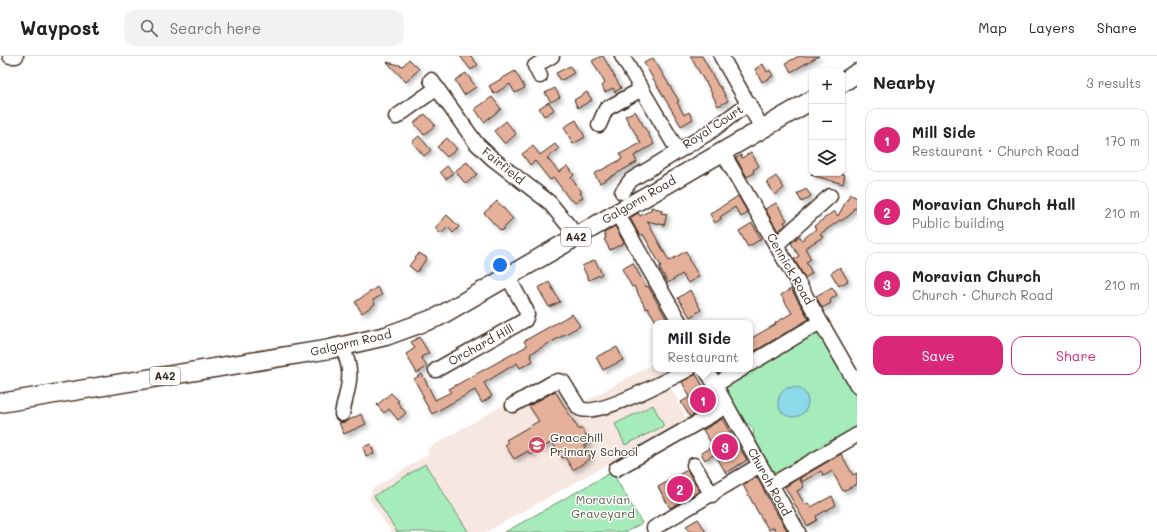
<!DOCTYPE html>
<meta charset="utf-8">
<style>
:root{--surface:#fff;--page:#f2f2f2;--text:#202124;--muted:#757577;--line:#e0e0e0;--accent:#db2777}
body{margin:0;font-family:Mali,sans-serif;background:var(--page);color:var(--text)}
.controls{position:absolute;right:12px;top:12px;display:grid;overflow:hidden;border-radius:8px;box-shadow:0 1px 3px #0004}
.controls button{width:36px;height:36px;display:grid;place-items:center;padding:0;border:0;border-bottom:1px solid var(--line);background:var(--surface);color:var(--text);font:20px sans-serif}
.you{position:absolute;left:500px;top:209px;width:14px;height:14px;margin:-10px;border:3px solid #fff;border-radius:50%;background:#1a73e8;box-shadow:0 0 0 6px #1a73e833}
.badge{display:grid;place-items:center;width:26px;height:26px;border-radius:50%;background:var(--accent);color:#fff;font-size:13px;font-weight:700}
.pin{position:absolute;translate:-50% -50%;border:2px solid #fff;box-shadow:0 1px 4px #0006}
.popup{position:absolute;left:653px;top:264px;width:100px;height:52px;box-sizing:border-box;display:grid;place-content:center;border-radius:8px;background:var(--surface);filter:drop-shadow(0 1px 3px #0005);font-size:13px;white-space:nowrap;color:var(--muted)}
.popup b{font-size:15px;color:var(--text)}
.popup::after{content:'';position:absolute;left:50%;top:100%;margin-left:-8px;border:8px solid transparent;border-top-color:var(--surface)}
.list{margin:0;padding:0;list-style:none}
h2{display:flex;justify-content:space-between;align-items:center;height:52px;margin:0;padding:0 16px;font-size:17px}
h2 small{font-size:13px;font-weight:400;color:var(--muted)}
.list li{display:grid;grid-template-columns:26px 1fr auto;gap:12px;align-items:center;box-sizing:border-box;height:64px;margin:0 8px 8px;padding:0 8px;border:1px solid var(--line);border-radius:12px}
.list b{display:block;font-size:15px;white-space:nowrap}
.list p{margin:0;font-size:13px;white-space:nowrap;color:var(--muted)}
.list em{font-size:13px;font-style:normal;color:var(--muted)}
.actions{display:flex;gap:8px;padding:12px 16px}
.actions a{flex:1;padding:9px 0;border:1px solid var(--accent);border-radius:12px;text-align:center;font-size:14px;color:var(--accent)}
.actions .main{background:var(--accent);color:#fff}
.icon{flex:none;width:22px;height:22px;fill:none;stroke:currentColor;stroke-width:2;stroke-linecap:round;stroke-linejoin:round}
.map{position:relative;flex:none;width:857px;height:476px;overflow:hidden}
header{display:flex;align-items:center;gap:24px;box-sizing:border-box;height:56px;padding:0 20px;background:var(--surface);border-bottom:1px solid var(--line)}
header strong{font-size:19px}
nav{display:flex;gap:22px;margin-inline-start:auto;font-size:14px}
.search{width:280px;height:36px;background:var(--page);display:flex;align-items:center;gap:10px;box-sizing:border-box;padding:0 14px;border-radius:12px;color:var(--muted);font-size:15px}
main{display:flex}
aside{flex:1;background:var(--surface)}
.map>svg:first-child{display:block}
.built{fill:#f7e7e1}
.green{fill:#a5ecba;stroke:#708b6c}
.water{fill:#8bd9e9;stroke:#6b9398}
.building{fill:#e5b09a;stroke:#3b2a1e;filter:url(#shadow)}
.lines{fill:none;stroke-linecap:round;stroke-linejoin:round}
.minor-casing{stroke:#3b2a1e;stroke-width:17}
.major-casing{stroke:#3b2a1e;stroke-width:21}
.minor{stroke:#fff;stroke-width:14}
.major{stroke:#fff;stroke-width:18}
.labels{text-anchor:middle;stroke-width:3;stroke-linejoin:round;paint-order:stroke}
.shield{fill:#fff;stroke:#766a62;stroke-width:1}
.shield-label{font-size:11px;font-weight:bold;fill:#3b2a1e}
.street-label{font-size:12px;fill:#3b2a1e;stroke:#fff}
.poi-label{font-size:12px;fill:#3b2a1e;stroke:#fff;text-anchor:start}
.park-label{font-size:12px;fill:#565a45;stroke:#fff}
</style>
<header>
<strong>Waypost</strong>
<div class="search"><svg class="icon" aria-label="search" viewBox="0 0 24 24"><circle cx="10" cy="10" r="6"/><path d="M15 15l6 6"/></svg>Search here</div>
<nav><a>Map</a><a>Layers</a><a>Share</a></nav>
</header>
<main>
<div class="map">
<svg width="857" height="476" viewBox="0 0 857 476">
<defs>
<filter id="shadow"><feDropShadow dx="3" dy="3" stdDeviation="2" flood-color="#0004"/></filter>
</defs>
<rect width="100%" height="100%" fill="#fff"/>
<filter id="ink" filterUnits="userSpaceOnUse"><feTurbulence type="fractalNoise" baseFrequency=".025" numOctaves="2"/><feDisplacementMap in="SourceGraphic" scale="8" xChannelSelector="R" yChannelSelector="G"/><feConvolveMatrix kernelMatrix="1 2 1 2 8 2 1 2 1" color-interpolation-filters="sRGB"/></filter>
<g filter="url(#ink)">
<polygon class="built" points="656,306 656,313 662,313 687,364 486,476 391,476 369,443 372,433 429,398 427,393 564,314 584,346"/>
<g class="green">
<path d="M817,276L857,342V371L779,417L774,416L752,382C756,375 752,368 744,367L723,331Z"/>
<polygon points="653,349 664,370 625,389 615,368"/>
<polygon points="425,408 468,475 467,476 397,476 374,440"/>
<polygon points="612,416 642,467 626,476 505,476"/>
</g>
<circle class="water" cx="793" cy="346" r="15"/>
<g class="building">
<polygon points="460,0 471,0 478,9 471,14"/>
<polygon points="601,0 603,0 621,32 615,36 613,32 605,36 602,30 605,27 592,5"/>
<polygon points="690,0 702,0 719,31 720,30 728,45 718,50 706,26 705,26"/>
<polygon points="799,0 819,0 791,16 786,7"/>
<polygon points="653,2 679,45 677,46 684,59 689,56 693,63 681,70 644,7"/>
<polygon points="409,3 419,13 406,26 387,6 403,10"/>
<polygon points="763,8 767,16 770,14 773,20 762,26 755,13"/>
<polygon points="570,10 574,17 560,25 556,17"/>
<polygon points="515,15 525,32 515,37 510,28 494,38 489,30"/>
<polygon points="466,17 476,31 464,39 455,24"/>
<polygon points="555,32 560,41 551,46 545,37"/>
<polygon points="587,36 592,44 578,52 574,44"/>
<polygon points="492,41 501,53 484,66 475,53"/>
<polygon points="549,46 554,54 544,60 539,52"/>
<polygon points="635,55 654,88 634,100 637,106 600,127 594,118 622,103 620,98 641,87 625,60"/>
<polygon points="425,58 435,69 424,79 414,67"/>
<polygon points="576,64 585,81 573,88 564,71"/>
<polygon points="506,65 516,78 505,88 494,75"/>
<polygon points="419,80 431,94 424,100 412,86"/>
<polygon points="447,82 457,93 447,101 437,91"/>
<polygon points="555,88 559,93 547,102 559,116 568,110 574,119 571,122 582,136 580,137 583,141 575,147 571,143 570,144 554,122 550,124 535,105 530,109 522,98 533,90 540,99"/>
<polygon points="751,96 759,110 753,114 754,117 747,121 736,102 741,99 742,102"/>
<polygon points="467,106 477,118 466,128 455,115"/>
<polygon points="447,110 453,117 446,123 440,116"/>
<polygon points="812,117 839,117 845,119 843,128 811,119"/>
<polygon points="776,120 784,132 775,139 767,126"/>
<polygon points="806,133 811,140 802,146 797,138"/>
<polygon points="850,138 857,142 857,153 854,152 850,159 841,165 840,164 820,178 823,181 805,192 811,203 806,206 812,217 805,222 794,203 799,200 791,187 800,180 802,184 816,173 814,170 834,155 838,160"/>
<polygon points="738,140 748,157 741,161 735,151 720,161 721,163 715,167 710,158"/>
<polygon points="497,145 513,163 501,175 484,157"/>
<polygon points="776,147 787,164 784,166 786,169 778,175 765,153"/>
<polygon points="651,151 662,154 661,157 667,158 664,169 647,165 669,205 686,195 690,203 689,204 699,220 688,227 682,218 668,227 659,211 661,210 643,178 640,180 630,162 638,157 640,160 651,154"/>
<polygon points="447,159 459,171 453,177 448,171 441,178 435,172"/>
<polygon points="752,167 761,183 748,191 739,175"/>
<polygon points="615,170 624,187 610,194 604,183 606,182 604,177"/>
<polygon points="419,197 427,202 417,216 409,210"/>
<polygon points="595,204 602,218 589,224 582,210"/>
<polygon points="633,207 646,231 648,230 669,267 657,267 648,252 646,253 634,230 632,231 622,213"/>
<polygon points="840,211 848,225 839,230 831,217"/>
<polygon points="549,226 560,246 549,251 538,232"/>
<polygon points="377,231 382,239 373,244 375,248 362,257 355,246"/>
<polygon points="832,231 837,239 830,244 831,247 822,252 816,240"/>
<polygon points="791,233 809,263 750,298 750,283 776,268 775,267 792,257 781,239"/>
<polygon points="690,234 701,254 690,261 678,242"/>
<polygon points="572,258 580,270 530,298 533,305 520,312 517,307 484,327 492,340 482,347 475,334 432,358 422,341 424,341 414,323 422,318 435,344 451,336 449,333 527,290 524,285"/>
<polygon points="419,281 429,297 421,301 427,311 417,317 406,298 415,292 411,286"/>
<polygon points="617,291 623,304 603,314 596,301"/>
<polygon points="696,318 713,348 690,361 681,346 690,341 682,326"/>
<polygon points="555,335 579,374 582,372 590,387 584,390 591,402 573,414 565,401 562,402 552,386 530,399 528,395 514,403 505,389 508,387 506,384 539,365 529,350"/>
<polygon points="391,337 399,345 397,346 406,357 398,364 389,353 384,357 377,349"/>
<polygon points="361,358 366,368 344,378 339,367 345,366"/>
<polygon points="722,363 747,404 726,417 715,398 705,404 701,397 713,390 703,374"/>
<polygon points="371,388 374,398 366,400 363,391"/>
<polygon points="841,398 853,419 857,417 857,428 843,435 832,415 824,420 821,415 802,426 800,422"/>
<polygon points="687,414 700,435 670,452 658,431"/>
<polygon points="757,421 771,448 788,476 776,476 774,471 769,474 759,458 743,429"/>
<polygon points="799,422 804,431 797,435 805,449 808,447 811,451 832,440 836,449 816,460 817,464 807,470 785,431"/>
<polygon points="698,463 706,476 690,476 686,470"/>
</g>
<g class="lines">
<defs>
<g id="minor">
<polyline points="10,0 16,0"/>
<polyline points="622,0 678,95"/>
<polyline points="721,0 762,72"/>
<polyline points="540,20 535,10 552,0"/>
<polyline points="431,24 476,87 493,103 549,146 577,180"/>
<polyline points="396,61 437,32"/>
<polyline points="599,69 606,53 642,33"/>
<polyline points="723,97 857,329"/>
<polyline points="622,136 631,124 710,76 738,55 749,48"/>
<polyline points="617,157 680,267"/>
<polyline points="776,189 830,140"/>
<polyline points="750,308 820,266"/>
<polyline points="706,313 798,476"/>
<polyline points="436,314 525,264 527,259 526,254 508,221"/>
<polyline points="715,329 742,313"/>
<path d="M513,349L552,327L558,325L563,326L579,352C595,363 671,322 689,313"/>
<path d="M342,358C348,329 355,320 342,290"/>
<polyline points="694,409 712,439"/>
<polyline points="616,413 727,350"/>
<polyline points="771,429 857,379"/>
<polyline points="654,472 760,409"/>
</g>
<g id="major">
<polyline points="842,27 857,17"/>
<polyline points="0,347 330,293 386,280 438,261 812,44"/>
</g>
</defs>
<use href="#minor" class="minor-casing"/>
<use href="#major" class="major-casing"/>
<use href="#minor" class="minor"/>
<use href="#major" class="major"/>
</g>
</g>
<defs>
<symbol id="school-disc" viewBox="-11 -11 22 22"><circle r="9.5" fill="#d1495b" stroke="#fff"/><path d="M0-5L7-2L0 1L-7-2ZM-4 1L0 2.5L4 1V4Q0 6-4 4Z" fill="#fff"/></symbol>
</defs>
<g fill-rule="evenodd">
<use href="#school-disc" x="527" y="379" width="20" height="20"/>
</g>
<g class="labels">
<g class="shield">
<rect x="561" y="172" width="30" height="18" rx="3"/>
<rect x="150" y="311" width="30" height="18" rx="3"/>
</g>
<g class="shield-label">
<text x="576" y="185">A42</text>
<text x="165" y="324">A42</text>
</g>
<g class="street-label">
<text transform="translate(713 71) rotate(-33)" y="4">Royal Court</text>
<text transform="translate(503 110) rotate(39)" y="4">Fairfield</text>
<text transform="translate(639 144) rotate(-30)" y="4">Galgorm Road</text>
<text transform="translate(790 213) rotate(60)" y="4">Cennick Road</text>
<text transform="translate(351 287) rotate(-13)" y="4">Galgorm Road</text>
<text transform="translate(481 289) rotate(-29)" y="4">Orchard Hill</text>
<text transform="translate(769 426) rotate(61)" y="4">Church Road</text>
</g>
<g class="poi-label">
<text x="550" y="386">Gracehill<tspan x="550" dy="14">Primary School</tspan></text>
</g>
<g class="park-label">
<text x="603" y="448">Moravian<tspan x="603" dy="14">Graveyard</tspan></text>
</g>
</g>
</svg>
<div class="controls">
<button>+</button>
<button>−</button>
<button><svg class="icon" aria-label="layers" viewBox="0 0 24 24"><path d="M12 4l9 5-9 5-9-5zM3 14l9 5 9-5"/></svg></button>
</div>
<div class="you"></div>
<div class="pin badge" style="left:703px;top:344px">1</div>
<div class="popup"><b>Mill Side</b>Restaurant</div>
<div class="pin badge" style="left:680px;top:433px">2</div>
<div class="pin badge" style="left:725px;top:391px">3</div>
</div>
<aside>
<h2>Nearby<small>3 results</small></h2>
<ul class="list">
<li><span class="badge">1</span><div><b>Mill Side</b><p>Restaurant · Church Road</p></div><em>170 m</em></li>
<li><span class="badge">2</span><div><b>Moravian Church Hall</b><p>Public building</p></div><em>210 m</em></li>
<li><span class="badge">3</span><div><b>Moravian Church</b><p>Church · Church Road</p></div><em>210 m</em></li>
</ul>
<div class="actions"><a class="main">Save</a><a>Share</a></div>
</aside>
</main>
